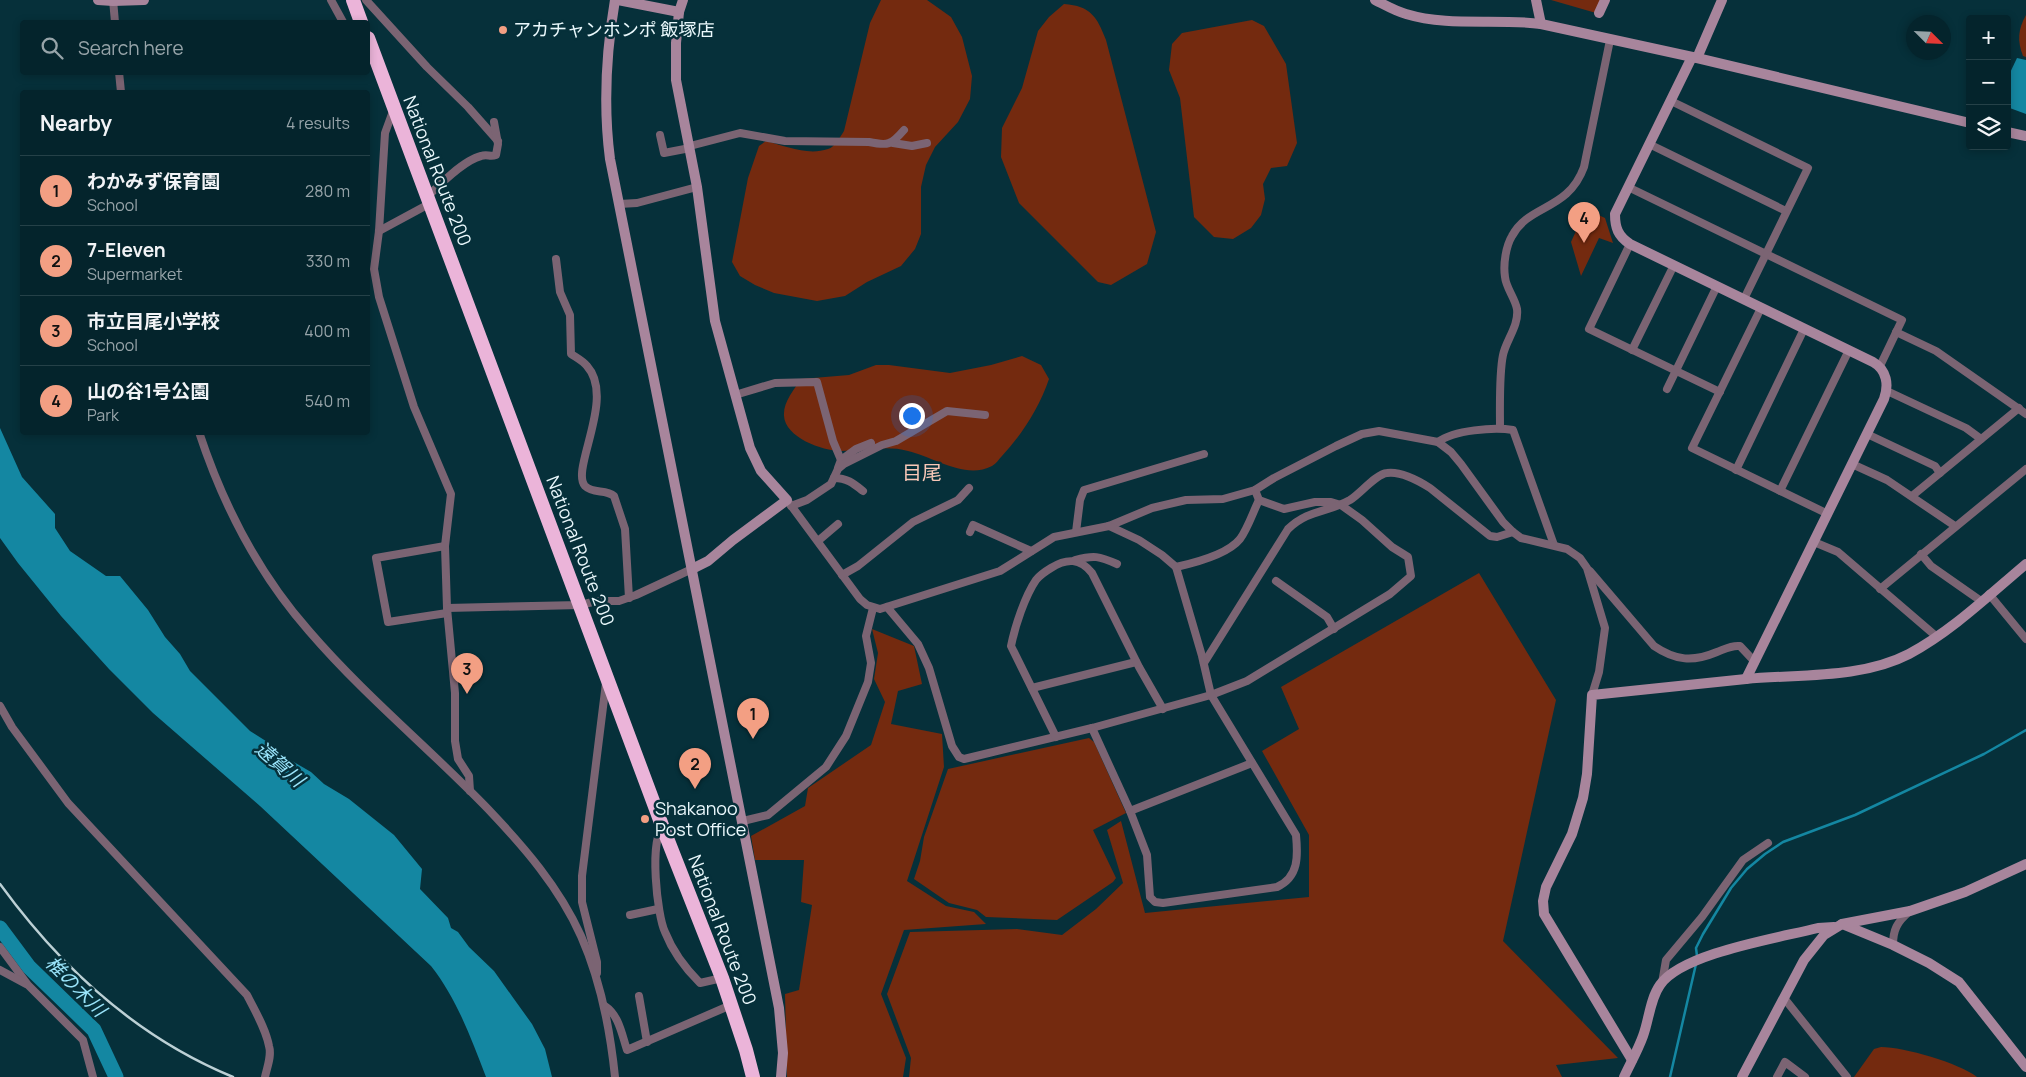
<!DOCTYPE html>
<meta charset="utf-8">
<style>
:root{--surface:#04242c;--page:#0d2c34;--text:#f1f3f6;--muted:#97a4a9;--line:#254148;--accent:#f39f83}
body{margin:0;font-family:Manrope,"Noto Sans JP",sans-serif;background:var(--page);color:var(--text)}
.controls{position:absolute;right:15px;top:15px;display:grid;overflow:hidden;border-radius:5px;box-shadow:0 2px 8px #0003}
.controls button{width:45px;height:45px;display:grid;place-items:center;padding:0;border:0;border-bottom:1px solid var(--line);background:var(--surface);color:var(--text);font:25px sans-serif}
.compass{position:absolute;left:1906px;top:15px;width:45px;height:45px;border-radius:50%;background:var(--surface);box-shadow:0 2px 8px #0003;rotate:114deg}
.you{position:absolute;left:911px;top:415px;width:18px;height:18px;margin:-12px;border:4px solid #fff;border-radius:50%;background:#1a73e8;box-shadow:0 0 0 8px #1a73e833}
.badge{display:grid;place-items:center;width:32px;height:32px;border-radius:50%;background:var(--accent);color:#111;font-size:16px;font-weight:700}
.pin{position:absolute;translate:-50% -41px;filter:drop-shadow(0 1px 2px #0008)}
.pin::after{content:'';position:absolute;top:26px;width:18px;height:15px;background:inherit;clip-path:polygon(0 0,100% 0,50% 100%)}
.list{margin:0;padding:0;list-style:none}
h2{display:flex;justify-content:space-between;align-items:center;height:65px;margin:0;padding:0 20px;font-size:21px}
h2 small{font-size:16px;font-weight:400;color:var(--muted)}
.list li{display:grid;grid-template-columns:32px 1fr auto;gap:15px;align-items:center;box-sizing:border-box;height:70px;padding:0 20px;border-top:1px solid var(--line)}
.list b{display:block;font-size:19px;white-space:nowrap}
.list p{margin:0;font-size:16px;white-space:nowrap;color:var(--muted)}
.list em{font-size:16px;font-style:normal;color:var(--muted)}
.icon{flex:none;width:28px;height:28px;fill:none;stroke:currentColor;stroke-width:2;stroke-linecap:round;stroke-linejoin:round}
.map{position:relative;flex:none;width:2026px;height:1077px;overflow:hidden}
.search{position:absolute;background:var(--surface);box-shadow:0 2px 8px #0003;left:20px;top:20px;width:350px;height:55px;display:flex;align-items:center;gap:12px;box-sizing:border-box;padding:0 18px;border-radius:5px;color:var(--muted);font-size:19px}
.panel{position:absolute;background:var(--surface);box-shadow:0 2px 8px #0003;left:20px;top:90px;width:350px;height:345px;border-radius:5px}
.map>svg:first-child{display:block}
.green{fill:#742a0f}
.water{fill:#1487a2}
.lines{fill:none;stroke-linecap:round;stroke-linejoin:round}
.stream{stroke:#1487a2;stroke-width:2.5}
.river{stroke:#1487a2;stroke-width:15}
.street{stroke:#7b6473;stroke-width:8}
.secondary{stroke:#a8859c;stroke-width:10}
.highway{stroke:#ebb4d9;stroke-width:14}
.rail{stroke:#bcd0d5;stroke-width:2.5}
.poi-dot{fill:#f39f83;stroke:#06303a;stroke-width:2}
.labels{text-anchor:middle;stroke-width:5;stroke-linejoin:round;paint-order:stroke}
.poi-label{font-size:18px;fill:#eaf8fc;stroke:#06303a;text-anchor:start}
.street-label{font-size:18px;fill:#eaf8fc;stroke:#06303a}
.water-label{font-size:19px;font-style:italic;fill:#9ae4fa;stroke:#06303a}
.quarter-label{font-size:20px;fill:#f8c7b7;stroke:#06303a}
</style>
<div class="map">
<svg width="2026" height="1077" viewBox="0 0 2026 1077">
<rect width="100%" height="100%" fill="#06303a"/>
<g class="green">
<path d="M881,0H927L951,17L962,37L972,76L970,99L958,122L935,147L926,165L921,187V234L915,249L901,266L867,282L845,296L817,301L774,293L755,285L740,276L732,262L748,178L759,146L766,141C785,146 808,156 828,149C835,147 840,137 844,131L870,23Z"/>
<polygon points="1551,0 1602,0 1596,13"/>
<path d="M1064,4C1091,6 1097,17 1106,40L1156,232L1147,264L1111,285L1098,282L1019,203L1001,157L1002,128L1022,88L1038,31L1049,17Z"/>
<path d="M2026,15V57L2023,56C2017,41 2018,29 2026,15Z"/>
<polygon points="1252,20 1264,26 1286,64 1297,143 1287,166 1271,168 1263,184 1265,199 1261,215 1251,228 1233,239 1214,237 1194,217 1180,98 1169,70 1172,44 1182,33"/>
<polygon points="1586,209 1605,218 1613,243 1599,238 1581,276 1571,242"/>
<path d="M1022,356L1041,365L1049,379C1039,408 1023,433 1002,456C999,459 996,464 992,466C965,480 934,457 908,451C886,445 864,451 841,451C822,451 785,437 784,416C783,402 794,390 801,379L849,375L876,365H889L950,373L991,365Z"/>
<polygon points="1479,573 1556,700 1503,941 1618,1058 1556,1065 1562,1077 909,1077 911,1058 887,994 910,932 1017,929 1062,935 1096,909 1123,883 1107,830 1121,821 1145,913 1309,897 1309,835 1262,751 1299,729 1281,687"/>
<polygon points="872,629 914,646 922,684 898,691 891,724 942,734 944,767 907,881 946,906 974,912 986,924 904,930 881,994 906,1058 903,1077 787,1077 785,994 799,990 812,905 801,902 804,860 755,860 751,836 805,806 808,788 871,745 885,702 874,679 878,653"/>
<polygon points="1089,738 1094,742 1126,813 1093,830 1116,878 1113,882 1057,920 986,917 977,910 949,903 914,879 920,861 924,837 948,769"/>
<path d="M1881,1047C1904,1047 1959,1063 1977,1077H1854L1874,1049Z"/>
</g>
<g class="water">
<polygon points="2017,58 2026,60 2026,114 2007,107 2007,79"/>
<path d="M0,428L22,477L55,514V528L70,551L106,576H120L148,610L165,637L180,654L190,671L250,731L269,743L280,754L311,772L324,784L349,799L394,835L422,869L420,889L448,918L451,928L458,932L469,947L494,971L514,999L532,1024L545,1049L552,1077H486C471,1038 457,999 431,966L260,806L153,713L109,669L61,616L18,563L0,538Z"/>
</g>
<g class="lines">
<g class="stream">
<polyline points="1697,956 1696,948 1703,934 1731,888 1747,869 1765,854 1783,842 1855,815 1984,754 2026,730"/>
<polyline points="1670,1077 1696,964"/>
</g>
<polyline class="river" points="0,928 29,967 94,1030 116,1077"/>
<g class="street">
<polyline points="113,0 115,22"/>
<polyline points="331,0 343,22"/>
<polyline points="366,0 427,67 468,107 498,141"/>
<polyline points="119,72 121,92"/>
<polyline points="1671,101 1808,168 1744,299"/>
<polyline points="393,111 385,133 379,231 374,269 379,297 414,407 451,494 445,546 447,608 455,693 455,741 458,759 469,776 470,791"/>
<polyline points="660,135 664,153 690,148"/>
<polyline points="893,143 912,146 927,143"/>
<polyline points="1649,144 1786,211"/>
<path d="M690,146L740,133L785,141L869,142C888,146 891,145 904,130"/>
<polyline points="1628,187 1902,320 1880,366"/>
<path d="M427,197C439,185 464,160 481,156C487,154 490,157 496,155L498,144L494,122"/>
<polyline points="619,204 637,203 697,187"/>
<polyline points="379,231 429,204"/>
<polyline points="1630,244 1589,329 1720,392"/>
<path d="M556,259L560,292L570,315L571,354C577,358 583,361 587,366C616,398 570,470 585,486C593,494 606,489 614,496L625,529L629,598"/>
<polyline points="1761,308 1692,448 1828,514"/>
<polyline points="1896,332 1936,351 2026,414"/>
<polyline points="1632,350 1674,265"/>
<polyline points="1667,389 1717,286"/>
<polyline points="1887,391 1966,428 1981,439"/>
<polyline points="735,395 775,383 817,382 833,441 841,460 838,468"/>
<path d="M1500,428C1500,407 1499,374 1503,355C1506,340 1519,326 1517,309C1515,298 1506,288 1505,277C1503,264 1506,246 1512,236C1529,204 1568,211 1584,167L1610,40"/>
<path d="M199,432C223,505 258,573 309,631C364,695 430,749 488,809C524,847 559,887 581,936C601,981 610,1028 615,1077"/>
<polyline points="1867,434 1935,466 1940,473"/>
<path d="M1438,442C1454,430 1494,427 1513,430L1554,545"/>
<polyline points="841,460 856,449 871,443"/>
<polyline points="1852,464 1887,480 1955,526"/>
<polyline points="1736,470 1804,329"/>
<path d="M834,478C847,478 853,483 863,491"/>
<polyline points="1780,491 1849,350"/>
<polyline points="1912,496 2019,408"/>
<polyline points="787,500 860,599 867,605 880,609 1000,571 1054,537 1109,526 1152,508 1186,500 1223,499 1255,490 1274,478 1336,446 1362,434 1379,431 1438,442 1451,452 1461,464 1503,522 1513,532 1521,538 1567,549 1580,558 1587,568 1605,628 1599,672 1592,695"/>
<polyline points="791,506 807,500 831,484 838,469 844,464 882,445 896,441 947,411 985,415"/>
<polyline points="970,532 973,525 1031,551"/>
<polyline points="1076,532 1080,500 1084,490 1204,454"/>
<polyline points="818,541 838,524"/>
<polyline points="1814,542 1838,552 1937,637"/>
<polyline points="445,546 376,558 388,622 447,613"/>
<polyline points="1921,554 1931,566 1981,601"/>
<path d="M1075,560C1094,555 1099,556 1117,564"/>
<path d="M1176,567C1194,563 1228,554 1240,539C1248,528 1253,512 1259,500"/>
<path d="M1590,571L1654,646C1676,661 1693,662 1717,652C1725,649 1731,645 1740,646L1755,662"/>
<polyline points="842,575 858,566 913,522 958,500 969,488"/>
<polyline points="1276,581 1327,617 1334,629"/>
<polyline points="1880,589 2026,469"/>
<polyline points="1989,594 2026,639"/>
<polyline points="887,607 918,644 929,668 952,746 959,757 964,759 1092,728 1211,695 1247,681 1390,594 1411,576 1408,557 1392,547 1362,520 1341,505 1331,502 1315,502 1284,509 1259,500 1255,490"/>
<polyline points="447,608 580,605 597,601 619,601 636,595 692,569"/>
<path d="M1204,663L1288,529C1309,509 1327,513 1350,500C1360,494 1376,474 1387,473C1401,471 1419,481 1430,488L1490,536L1497,537L1513,532"/>
<polyline points="1032,688 1136,662"/>
<path d="M0,706L12,727L68,803L247,995C255,1011 266,1029 269,1046C272,1056 267,1067 265,1077"/>
<path d="M1092,728L1130,811L1147,855L1150,897L1155,902L1163,903L1277,887C1299,877 1298,856 1296,835L1211,695L1202,656L1176,567L1162,555L1139,540L1109,526"/>
<path d="M1056,737L1011,646C1015,626 1025,596 1036,580C1040,575 1046,571 1051,568C1067,558 1080,558 1092,573L1139,667L1163,709"/>
<polyline points="1130,811 1252,763"/>
<polyline points="743,821 768,815 826,767 846,736 868,682 871,663 866,636 873,608"/>
<path d="M663,828C649,838 657,916 665,932C672,950 686,969 700,983L722,978"/>
<polyline points="630,915 658,909"/>
<path d="M1893,945C1893,930 1897,922 1909,912"/>
<polyline points="0,947 28,985 83,1040 93,1077"/>
<polyline points="0,970 26,984"/>
<polyline points="597,973 597,962 582,902 582,876 606,683"/>
<polyline points="1662,983 1666,960 1702,917 1743,860 1768,843"/>
<polyline points="639,996 647,1042"/>
<polyline points="1784,998 1847,1077"/>
<path d="M605,1006C619,1015 622,1035 627,1050L731,1005"/>
<polyline points="1777,1077 1785,1062 1805,1077"/>
</g>
<g class="secondary">
<polyline points="98,0 113,1 144,0"/>
<path d="M615,0C606,53 603,105 610,159L779,1008L783,1053L781,1077"/>
<polyline points="618,0 679,12"/>
<polyline points="683,0 679,12 676,43 676,80 697,187 715,321 750,448 761,471 787,500 733,540 708,561 692,569"/>
<path d="M1375,0C1385,5 1395,11 1406,14C1449,27 1497,18 1541,24L1697,58L1970,123"/>
<polyline points="1536,0 1541,24"/>
<polyline points="1599,13 1605,0"/>
<path d="M1692,57L1615,214C1615,228 1618,236 1630,244L1873,362C1887,370 1889,385 1884,399L1746,679"/>
<polyline points="1697,58 1722,0"/>
<polyline points="2007,132 2026,136"/>
<polyline points="1842,924 1893,945 1929,963 1959,982 2026,1067"/>
<path d="M1632,1060L1544,914L1543,901L1546,887L1572,834L1583,798L1587,774L1592,695C1643,690 1694,684 1746,679C1799,674 1861,679 1909,654C1952,631 1989,595 2026,564"/>
<path d="M1624,1077C1630,1064 1638,1050 1643,1036C1649,1020 1650,999 1660,985C1682,953 1779,938 1818,928L1834,927"/>
<polyline points="1742,1077 1804,960 1824,935 1842,924 1910,911 1965,892 2026,864"/>
</g>
<g class="highway">
<polyline points="353,0 361,22"/>
<polyline points="368,38 663,828 722,978 746,1050 753,1077"/>
</g>
<path class="rail" d="M0,884C61,968 136,1037 233,1077"/>
</g>
<g class="poi-dot">
<circle cx="503" cy="30" r="5"/>
<circle cx="645" cy="819" r="5"/>
</g>
<g class="labels">
<g class="poi-label">
<text x="513" y="36">アカチャンホンポ 飯塚店</text>
<text x="655" y="815">Shakanoo<tspan x="655" dy="21">Post Office</tspan></text>
</g>
<g class="street-label">
<text transform="translate(437 171) rotate(69)" y="6">National Route 200</text>
<text transform="translate(580 551) rotate(69)" y="6">National Route 200</text>
<text transform="translate(722 930) rotate(69)" y="6">National Route 200</text>
</g>
<g class="water-label">
<text transform="translate(280 764) rotate(41)" y="7">遠賀川</text>
<text transform="translate(76 986) rotate(45)" y="7">椎の木川</text>
</g>
<g class="quarter-label">
<text x="922" y="480">目尾</text>
</g>
</g>
</svg>
<div class="controls">
<button>+</button>
<button>−</button>
<button><svg class="icon" aria-label="layers" viewBox="0 0 24 24"><path d="M12 4l9 5-9 5-9-5zM3 14l9 5 9-5"/></svg></button>
</div>
<svg class="compass" viewBox="-18 -18 36 36"><path d="M0-13l5 13h-10z" fill="#e53935"/><path d="M0 13l5-13h-10z" fill="#97a4a9"/></svg>
<div class="you"></div>
<div class="pin badge" style="left:753px;top:739px">1</div>
<div class="pin badge" style="left:695px;top:789px">2</div>
<div class="pin badge" style="left:467px;top:694px">3</div>
<div class="pin badge" style="left:1584px;top:243px">4</div>
<div class="search"><svg class="icon" aria-label="search" viewBox="0 0 24 24"><circle cx="10" cy="10" r="6"/><path d="M15 15l6 6"/></svg>Search here</div>
<section class="panel">
<h2>Nearby<small>4 results</small></h2>
<ul class="list">
<li><span class="badge">1</span><div><b>わかみず保育園</b><p>School</p></div><em>280 m</em></li>
<li><span class="badge">2</span><div><b>7-Eleven</b><p>Supermarket</p></div><em>330 m</em></li>
<li><span class="badge">3</span><div><b>市立目尾小学校</b><p>School</p></div><em>400 m</em></li>
<li><span class="badge">4</span><div><b>山の谷1号公園</b><p>Park</p></div><em>540 m</em></li>
</ul>
</section>
</div>
